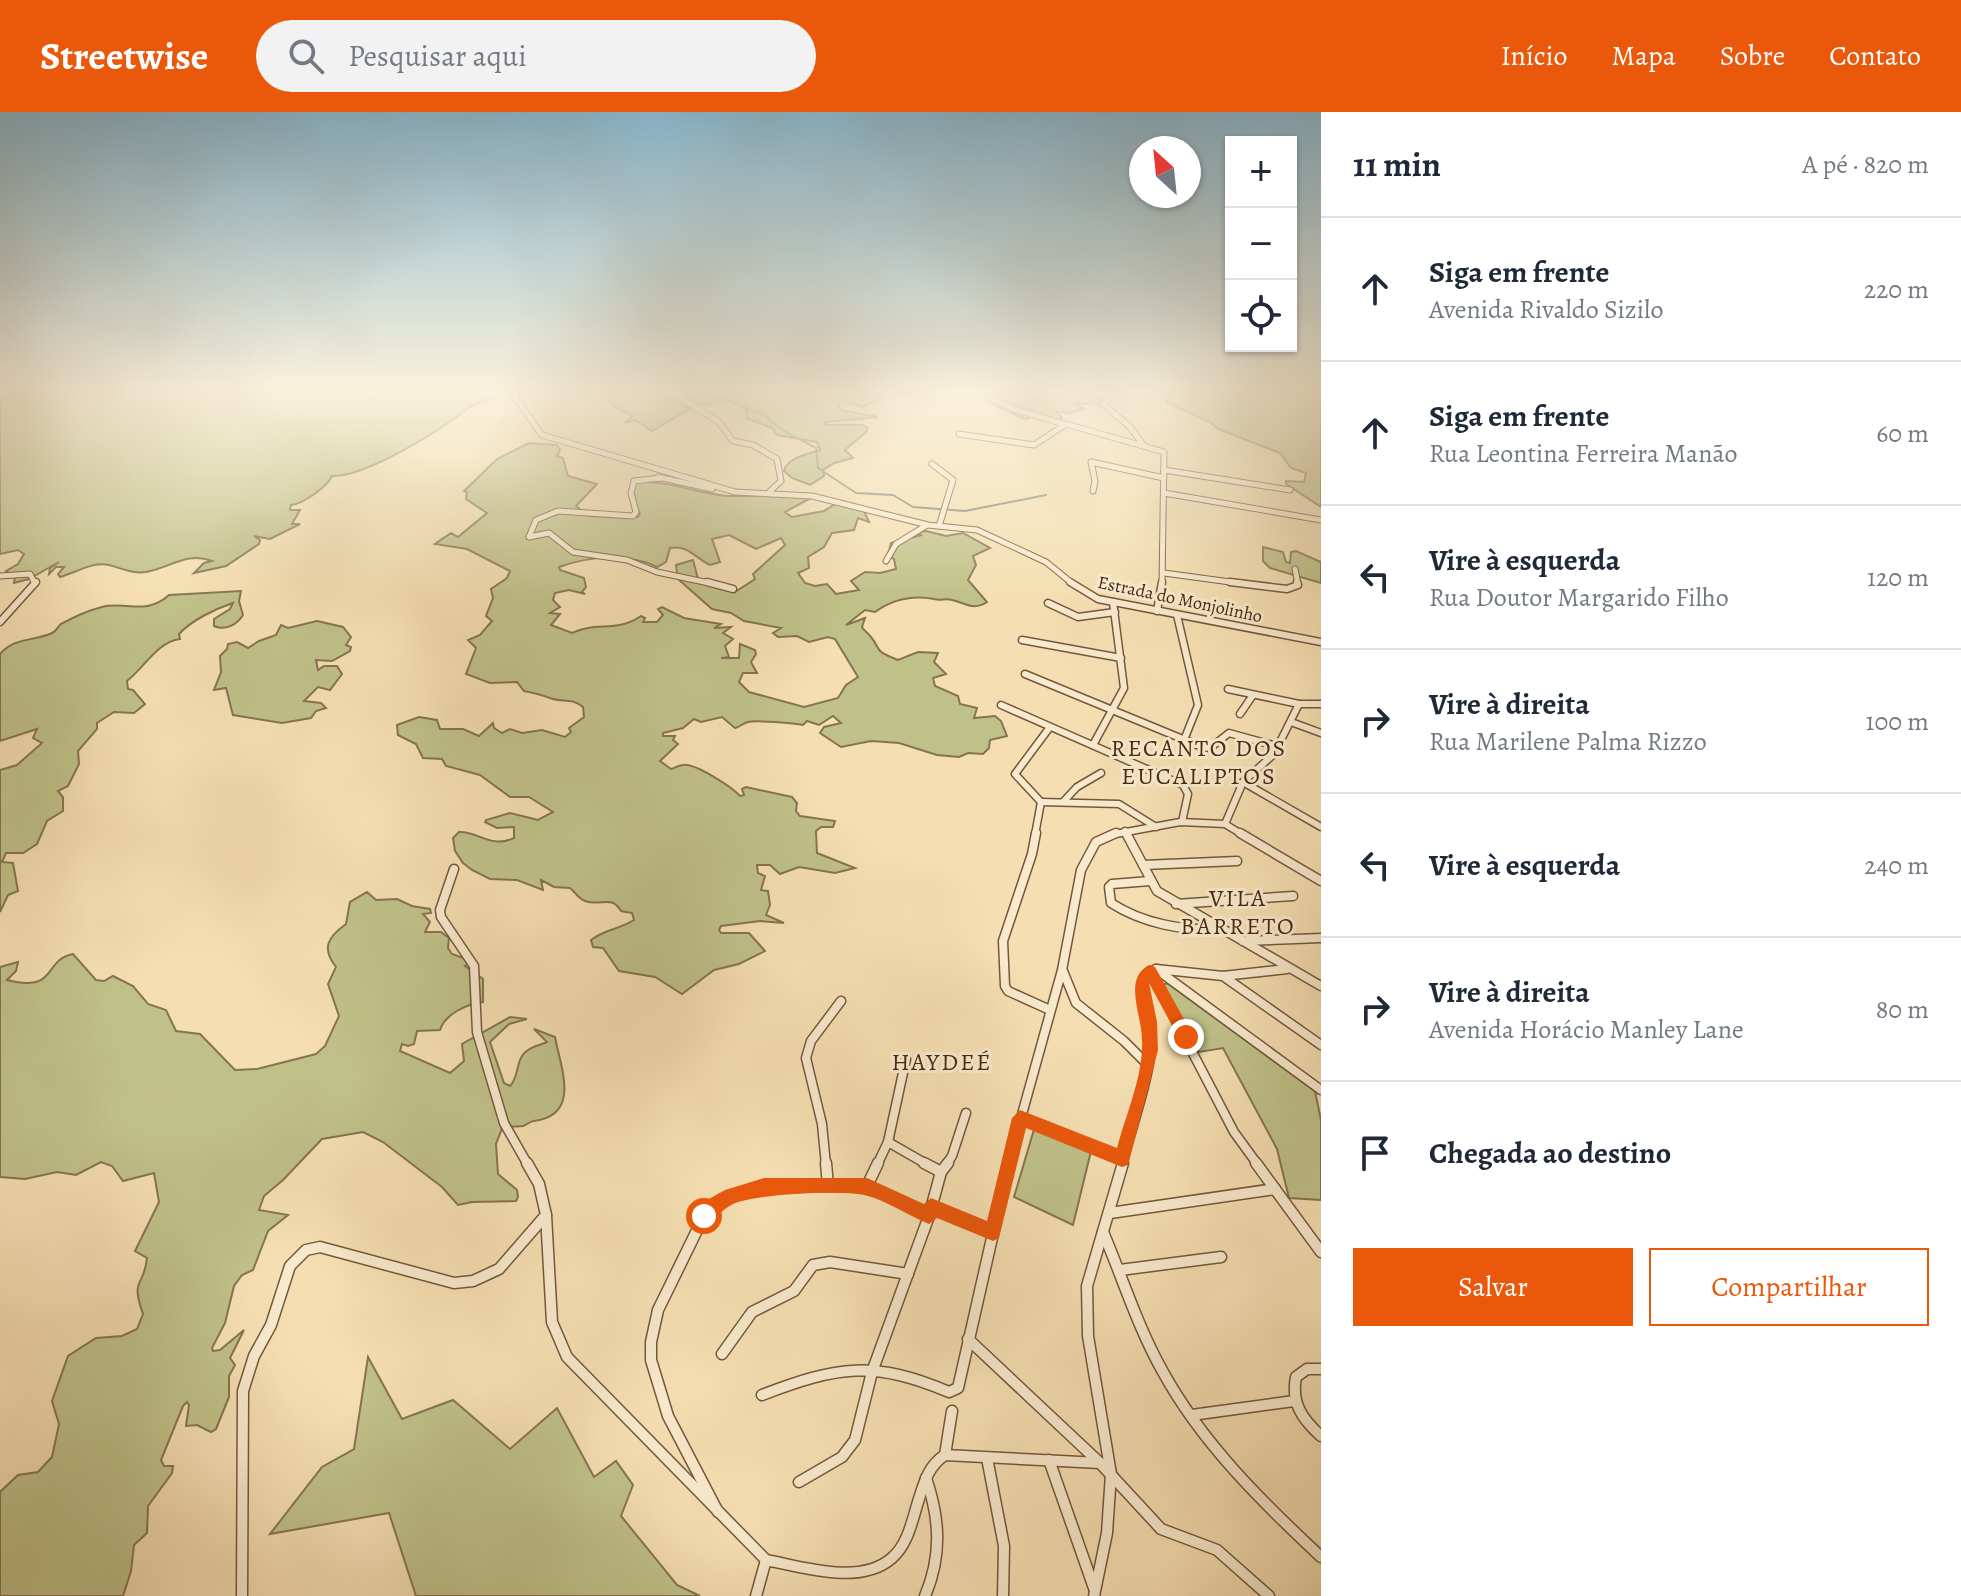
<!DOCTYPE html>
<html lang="pt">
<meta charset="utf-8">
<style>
:root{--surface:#fff;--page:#f2f2f3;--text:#1f2937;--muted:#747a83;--line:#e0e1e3;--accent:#ea580c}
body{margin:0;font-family:Alegreya,serif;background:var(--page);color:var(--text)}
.controls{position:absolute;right:24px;top:24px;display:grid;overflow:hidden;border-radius:0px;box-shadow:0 2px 6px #0004}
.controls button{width:72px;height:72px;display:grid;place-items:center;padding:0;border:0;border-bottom:2px solid var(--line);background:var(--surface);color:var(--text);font:40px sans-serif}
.compass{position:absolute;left:1129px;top:24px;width:72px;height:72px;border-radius:50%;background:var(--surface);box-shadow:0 2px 6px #0004;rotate:333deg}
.stop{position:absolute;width:24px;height:24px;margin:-18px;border:6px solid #ea580c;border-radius:50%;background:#fff}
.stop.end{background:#ea580c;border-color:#fff;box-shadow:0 2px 8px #0008}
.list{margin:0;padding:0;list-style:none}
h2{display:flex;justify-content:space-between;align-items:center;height:104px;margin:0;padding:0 32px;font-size:34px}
h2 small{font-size:26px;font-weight:400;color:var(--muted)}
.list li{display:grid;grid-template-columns:52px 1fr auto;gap:24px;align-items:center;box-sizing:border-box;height:144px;padding:0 32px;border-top:2px solid var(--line)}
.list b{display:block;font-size:30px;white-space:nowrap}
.list p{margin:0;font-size:26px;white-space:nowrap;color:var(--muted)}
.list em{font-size:26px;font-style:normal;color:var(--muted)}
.actions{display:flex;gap:16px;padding:24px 32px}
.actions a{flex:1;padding:18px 0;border:2px solid var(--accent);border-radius:0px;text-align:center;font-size:28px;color:var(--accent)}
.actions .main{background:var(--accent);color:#fff}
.icon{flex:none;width:44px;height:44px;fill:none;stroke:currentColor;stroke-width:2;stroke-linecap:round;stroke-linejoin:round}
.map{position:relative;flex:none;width:1321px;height:1484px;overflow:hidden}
header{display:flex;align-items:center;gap:48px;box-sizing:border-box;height:112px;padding:0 40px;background:var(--accent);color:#fff}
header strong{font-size:38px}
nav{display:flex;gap:44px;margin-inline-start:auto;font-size:28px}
.search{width:560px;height:72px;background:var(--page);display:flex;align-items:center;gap:20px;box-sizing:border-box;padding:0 28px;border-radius:44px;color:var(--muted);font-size:30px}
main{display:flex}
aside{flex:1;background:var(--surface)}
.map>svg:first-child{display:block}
.green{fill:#c0c189;stroke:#867450;stroke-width:2;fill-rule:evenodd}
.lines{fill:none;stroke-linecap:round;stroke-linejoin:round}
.stream{stroke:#7c8170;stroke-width:2}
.minor-far3-casing{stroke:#76563d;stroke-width:7}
.minor-far2-casing{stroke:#76563d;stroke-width:9}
.minor-far1-casing{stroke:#76563d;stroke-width:11}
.minor-casing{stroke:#76563d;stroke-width:13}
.minor-far3{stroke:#f8eacd;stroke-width:5}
.minor-far2{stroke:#f8eacd;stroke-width:6}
.minor-far1{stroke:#f8eacd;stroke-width:8}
.minor{stroke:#f8eacd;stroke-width:10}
.route{fill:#ea580c}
.labels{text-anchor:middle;stroke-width:6;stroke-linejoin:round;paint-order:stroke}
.far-street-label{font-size:18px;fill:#4b2816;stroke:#f8eacd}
.neighbourhood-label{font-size:24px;letter-spacing:2px;fill:#4b2816;stroke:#f8eacd}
</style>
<header>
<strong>Streetwise</strong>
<div class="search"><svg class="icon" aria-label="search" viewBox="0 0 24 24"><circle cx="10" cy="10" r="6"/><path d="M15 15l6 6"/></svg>Pesquisar aqui</div>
<nav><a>Início</a><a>Mapa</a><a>Sobre</a><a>Contato</a></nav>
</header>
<main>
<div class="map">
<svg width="1321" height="1484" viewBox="0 0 1321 1484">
<rect width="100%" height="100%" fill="#f5dfb2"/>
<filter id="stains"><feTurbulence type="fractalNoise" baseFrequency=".0025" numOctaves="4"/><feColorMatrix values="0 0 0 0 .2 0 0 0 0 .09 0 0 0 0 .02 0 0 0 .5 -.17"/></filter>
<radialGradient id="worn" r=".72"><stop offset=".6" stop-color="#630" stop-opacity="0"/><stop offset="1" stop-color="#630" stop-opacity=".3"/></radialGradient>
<g class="green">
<path d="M0,279H368L361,283L379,284L387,279H488L494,284C487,291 475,290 467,297C439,319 366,365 332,364C327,375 303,392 291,393L290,398H300L292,412H300L270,427L254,424L260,428L259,432L226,454L194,461L204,451L212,449C187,439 170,456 146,460C132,462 121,456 109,453C93,449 75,461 60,465L58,462L64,455H56L49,462L50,456L59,450L29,467L14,471L15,465L6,459L18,452L24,442L18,438L0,442Z"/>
<polygon points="614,279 656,279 690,297 652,319 635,308 625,311 632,304 611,292 609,285"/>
<path d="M664,279H928L887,284L862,295L844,289L838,293L841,298L878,305L826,310L824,313H863L867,315V319L845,338L853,346L834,351L823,358L824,364L810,373L792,366L784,359C787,346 807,342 820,338L817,330L777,323L772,316L746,306L747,299L741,295V291L722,287L708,293L700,292Z"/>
<polygon points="989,279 1098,279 1094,284 1105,289 1098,293 1074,291 1084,297 1070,301 1055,299 1062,305 1061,311 1032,305 1025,307 996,294 994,292 1001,284"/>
<polygon points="1159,279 1321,279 1321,395 1286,372 1286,369 1304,370 1306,361 1291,356 1280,341 1218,317 1210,310 1166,290 1171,283"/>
<path d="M529,331L557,333L560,338L557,344L563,346L568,364L597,372L576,394L588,404L638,405L640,402L631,384L636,370C669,368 697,382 728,384C754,385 782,380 809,387L785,400L792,405L824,399L838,390L864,399L869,410L858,406L854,418L832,421L824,435L808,445L809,456L798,461L805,471L815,474L827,472L836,482L859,478L851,469L865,460L880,461L896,457L894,447L888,444L891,431L922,423L911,421L926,419L946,424L963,421L990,436L973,444L976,453L968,468L987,490C973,499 966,491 952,488C946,486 940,489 934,487C913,483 893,487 875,500L865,498L846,513L865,506L862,515C864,519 868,521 871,525C882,538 872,538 898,548L918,540L938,541L934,550L946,562L933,566L935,574L958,584L960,592L977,596L974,606L995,604L1001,609L1007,624L990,628L989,636L983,642L968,641L959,645L937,643L899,631L871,629L841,635L820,621L824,615L841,611L833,604L819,613L807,609L803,613C795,611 754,608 748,610C743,611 740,615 735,616L722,605L701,610L694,607L683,616L663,621V624H675L673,628L678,632L660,649L671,657C675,656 679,653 683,653C695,651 732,675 740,684L744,683L742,677L746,675L792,685L797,691L796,699L800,704L835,709L833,715H821L816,719L817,741L855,756L835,761L799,755L780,762L770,753H757L758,761L765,764L761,778L768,779L770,793L766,803L784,811L760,809L721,814L719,818L721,821H749L765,839L739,852L714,858L682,882L655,865L619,859L603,836L593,835L591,828C603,818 620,817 634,808L632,801L621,799C611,782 601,795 585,789C579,787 576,781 570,776L554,775L541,768L543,778L517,768L490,767L472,758L463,751L455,739L453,726L459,720C479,719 490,737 514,726V715L497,716L485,710L486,708L510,701L538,708L553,700L529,685H510L480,663L446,654L442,647L423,646L416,632L398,623L397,613L419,605L437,608L440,617H463L479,624L493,611L494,616L502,621L510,617L522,621L542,618L565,625L571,620L569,616L584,605L583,595C571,585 563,591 550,586C542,583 534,581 524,579L517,570L490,571L466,562L476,536L468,528L480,523L492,509L486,504L493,486L491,477L507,466L510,459L467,437L435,432L451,421L458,425L487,401L466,387L467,380L464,379L497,347ZM729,423L756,437L781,426L785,433L753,462L755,467L735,480L698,467L693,448L676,453L678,467L712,497L731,501L744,509L781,516L773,521L778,525L797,524L809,530L828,525L835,527L858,565L846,573L838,586L804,595L749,580L739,570L743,561H757L751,550L756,542L755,538L740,532L739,546H721L729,545L725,534L733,527L723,521L731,515L714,516L721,512L684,506L662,495L658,497L663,503L657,510H643L645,506L641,504C617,521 596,509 572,521L551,513L560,502L550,501L560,495L553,488L555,481L569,478L585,482L582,480L586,475L584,466L560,458L559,455C589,444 629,441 657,455L666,450L670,436C689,433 695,446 710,453L720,450L712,427Z"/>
<polygon points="1263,435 1283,440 1286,450 1290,451 1291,440 1296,439 1321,450 1321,471 1270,456 1263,449"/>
<path d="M241,479L239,489L243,503C237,513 225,519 214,514V507L230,497L233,491C215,497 192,508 179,522L180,527C157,530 145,555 127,569L128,577L133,578L145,592L134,601L114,600L97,611V617L78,639L79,652L68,674L58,679L63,685V699L47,709L37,732L23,741H6L2,750L13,751L18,779L8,783L0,800V658L17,653L42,631L33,626L37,617L0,629V542C14,525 36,529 52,521C58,518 56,516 61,512C72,506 90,498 102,495C125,489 146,504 169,483Z"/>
<polygon points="317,509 343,515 351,525 346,533 351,535 350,539 332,549 316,548 318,558 324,554 337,554 342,562 330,578 318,575 304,589 321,591 326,596 316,599 311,606 282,611 233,603 226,576 214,578 221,560 220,544 227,537 228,532 237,530 248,536 259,529 276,523 281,513 288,516"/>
<path d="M367,780L376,788L397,787L412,794L430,797L431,801L423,802L430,810L425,820H441L449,826L448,836L452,842L472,849L465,854L483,867V890C467,892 445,902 440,918L417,919L414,932L408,934L402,932L400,939L450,961L464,949L462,932L510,905L527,907L509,912L490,930L504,971L510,974C520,964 515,946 528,938C533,934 541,933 547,930L534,917L555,925C561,957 581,1003 534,1009C530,1009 527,1013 523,1014C517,1015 509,1014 503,1014L496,1032L498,1062L517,1078L518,1085L516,1089L472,1090L458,1093L442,1075L383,1030L363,1020L322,1027L283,1068L264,1084L259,1098L288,1103L268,1119L253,1158L242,1163L234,1174L225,1211L212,1236L213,1239L220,1238L244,1218L230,1246L235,1253L229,1264V1285L216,1317L211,1320L197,1313L186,1314L189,1293L187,1290L183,1294L161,1348L164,1354H173L172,1361L148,1394L147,1421L134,1433L131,1459L123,1484H0V1380L18,1363L38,1360L52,1345L59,1312L52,1289L68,1244L96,1226L122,1224L137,1217L143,1202C130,1165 144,1176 147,1146L135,1139L159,1090L154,1061L123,1069L112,1054L101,1050L76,1063L57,1060L25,1067L0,1065V855L18,850L16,859L7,868C59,881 42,848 73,842L96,868L104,869L113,864L133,874L148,892L166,898L176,919L200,922L235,958L257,957L316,942L325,934L339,904L328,872L336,855C321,836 328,825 346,812L350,790Z"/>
<polygon points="1167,871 1315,979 1321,1008 1321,1088 1289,1086 1277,1037 1223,936 1199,940 1166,880 1163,873"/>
<polygon points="1035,1014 1091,1039 1073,1113 1014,1085"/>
<polygon points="368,1245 402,1307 453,1288 510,1337 557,1296 594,1365 616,1349 633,1373 621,1404 677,1473 700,1484 416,1484 389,1401 270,1422 322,1355 354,1337"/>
</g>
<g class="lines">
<polyline class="stream" points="699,279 763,302 782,318 816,336 818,356 856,381 893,383 913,395 965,399 1046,383"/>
<defs>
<g id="minor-far3">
<polyline points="517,279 513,282 542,323 735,380 812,384 928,413 977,418 1046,450 1073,472"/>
<polyline points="669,279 718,309 733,329 753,333 777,347 781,369 768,381"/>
<polyline points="975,279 1013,297 1064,312"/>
<polyline points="1138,281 1113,283 1103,292 1130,315 1144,334"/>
<polyline points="959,322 1034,333 1066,312 1164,340 1162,472"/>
<polyline points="932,352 953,368 939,414"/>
<polyline points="1164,358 1290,378"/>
<polyline points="658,365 712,377"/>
<polyline points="661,366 634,369 631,381 636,400 633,404 558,399 536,408 529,425 549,421 573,440 627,448 657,460 714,472"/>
<polyline points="1093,379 1095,369 1091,350 1164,366"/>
<polyline points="1164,381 1321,408"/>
<polyline points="886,449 896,432 927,413"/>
<polyline points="1295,457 1298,472"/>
<polyline points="1164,461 1245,472"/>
<polyline points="0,464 30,462 35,472"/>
</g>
<g id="minor-far2">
<polyline points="707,470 733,477"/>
<polyline points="1070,470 1098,487 1321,530"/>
<polyline points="1230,470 1287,477 1298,473 1297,470"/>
<polyline points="1048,491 1078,505 1115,500"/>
<polyline points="1157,499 1162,470"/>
<polyline points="1177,503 1198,593 1184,628"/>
<polyline points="0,510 36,470"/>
<polyline points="1022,528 1121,546"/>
<polyline points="1025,562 1202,635 1210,636 1229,621 1280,635"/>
<polyline points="1228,577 1299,592"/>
<polyline points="1001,593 1183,673 1188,682 1182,710"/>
<polyline points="1240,602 1253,583"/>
<polyline points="1291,610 1321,621"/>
<polyline points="1093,633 1124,576 1113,490"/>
<polyline points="1243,670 1321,715"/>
<polyline points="1041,690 1119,692 1156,715"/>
<polyline points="1041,690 1015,662 1050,615"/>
<polyline points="1063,690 1077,675 1101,661"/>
<polyline points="1125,719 1127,723"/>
<polyline points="1035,723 1041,690"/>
<polyline points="1110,723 1180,710 1225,712"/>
<polyline points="1243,723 1225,712 1243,670 1274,642 1299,592 1321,592"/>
</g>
<g id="minor-far1">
<polyline points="1036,721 1032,742 1003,829 1005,874 1008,879 1050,898"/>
<polyline points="1126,721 1157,779 1321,874"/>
<polyline points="1240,721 1321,769"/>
<polyline points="1143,753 1237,749"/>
<polyline points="454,757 440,798 441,805 474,854 477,920 504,1011 528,1053"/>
<path d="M1150,769L1112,772L1109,775L1111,791C1142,811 1182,819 1219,817"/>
<polyline points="1176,792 1293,784"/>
<polyline points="1243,829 1321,826"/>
<polyline points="1156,857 1321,978"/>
<polyline points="1156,857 1223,864 1287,857"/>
<polyline points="1063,859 1076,891 1124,929 1147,952"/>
<polyline points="1150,859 1234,1020 1258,1053"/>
<polyline points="1223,864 1321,933"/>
<polyline points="1020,1006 1122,1047"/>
<polyline points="888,1030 928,1053"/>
<polyline points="826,1053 822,1012 806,946 811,929 841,889"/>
<polyline points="877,1053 888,1030 906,947"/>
<polyline points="946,1053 952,1044 966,1001"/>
<polyline points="1008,1053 1062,858 1081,758 1096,730 1116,721"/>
<path d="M1122,1053C1130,1021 1149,967 1151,936C1152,914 1131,875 1150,859"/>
</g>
<g id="minor">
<polyline points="826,1051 828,1074"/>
<polyline points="924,1051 941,1060"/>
<polyline points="1256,1051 1321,1140"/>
<polyline points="867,1074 878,1051"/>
<polyline points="931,1095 993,1120"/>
<polyline points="1110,1101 1275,1077"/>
<polyline points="546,1103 552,1210 567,1245 766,1448"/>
<path d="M1103,1120C1123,1167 1138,1216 1163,1260C1202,1331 1262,1390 1321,1445"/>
<polyline points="1120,1158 1221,1145"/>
<polyline points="968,1227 1100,1351"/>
<polyline points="722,1242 752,1200 794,1179 813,1153 830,1150 908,1162"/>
<path d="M1321,1257H1307L1296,1265C1291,1291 1302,1307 1321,1324"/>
<path d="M762,1283C838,1254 873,1248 949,1280L958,1276L1009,1051"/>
<polyline points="1192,1303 1294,1289"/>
<polyline points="945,1343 952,1299"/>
<polyline points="987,1346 1004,1434 1003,1484"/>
<polyline points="1049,1348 1094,1476"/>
<polyline points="799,1370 842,1345 855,1328 872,1260 929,1104 941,1060 948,1051"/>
<polyline points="718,1400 668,1304 651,1248 651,1230 658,1198 704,1104 721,1088 764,1074 867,1074 929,1104"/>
<path d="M766,1448C803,1455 860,1474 892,1446C908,1432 912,1409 918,1390C924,1371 928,1354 945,1343L1100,1351L1161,1417L1217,1438L1269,1484"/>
<polyline points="242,1484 243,1279 254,1244 271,1213 290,1154 306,1138 320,1135 454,1171 473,1169 499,1157 546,1103 539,1072 527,1051"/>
<polyline points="756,1484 766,1448"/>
<path d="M925,1484C942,1444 940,1407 926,1366"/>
<polyline points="1094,1484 1107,1421 1111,1362 1088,1224 1087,1174 1123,1051"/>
</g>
</defs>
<use href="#minor-far3" class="minor-far3-casing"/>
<use href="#minor-far2" class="minor-far2-casing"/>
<use href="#minor-far1" class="minor-far1-casing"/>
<use href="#minor" class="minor-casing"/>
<use href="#minor-far3" class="minor-far3"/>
<use href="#minor-far2" class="minor-far2"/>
<use href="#minor-far1" class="minor-far1"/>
<use href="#minor" class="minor"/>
</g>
<linearGradient id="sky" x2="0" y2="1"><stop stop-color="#89b8d0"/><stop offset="0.57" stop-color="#faf1dc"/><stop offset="1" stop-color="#faf1dc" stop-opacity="0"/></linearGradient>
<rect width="1321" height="487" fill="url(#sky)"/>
<path class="route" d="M1150,853L1155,855L1194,925L1186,932L1181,930L1149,871L1157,910L1158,938L1128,1053L1122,1055L1026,1016L999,1126L993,1129L937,1106L929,1112C909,1104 889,1090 868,1084C846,1077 754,1082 733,1092C722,1097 715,1108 704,1113L698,1111L695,1104L707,1088L725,1078L764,1066H867L924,1092L931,1086L987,1109L1012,1006L1020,998L1117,1036C1126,1002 1144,962 1142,927C1142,904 1122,865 1150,853Z"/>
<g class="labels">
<g class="far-street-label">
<text transform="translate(1180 487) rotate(12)" y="6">Estrada do Monjolinho</text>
</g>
<g class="neighbourhood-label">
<text x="1199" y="644">RECANTO DOS<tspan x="1199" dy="28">EUCALIPTOS</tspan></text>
<text x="1238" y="794">VILA<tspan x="1238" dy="28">BARRETO</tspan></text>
<text x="942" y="958">HAYDEÉ</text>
</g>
</g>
<rect width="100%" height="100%" filter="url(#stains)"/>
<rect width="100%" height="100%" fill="url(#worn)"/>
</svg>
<div class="controls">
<button>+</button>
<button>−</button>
<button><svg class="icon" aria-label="locate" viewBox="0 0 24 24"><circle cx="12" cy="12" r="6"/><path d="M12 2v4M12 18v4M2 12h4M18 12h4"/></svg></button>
</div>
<svg class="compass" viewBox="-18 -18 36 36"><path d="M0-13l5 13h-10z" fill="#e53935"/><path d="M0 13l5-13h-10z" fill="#747a83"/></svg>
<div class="stop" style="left:704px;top:1104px"></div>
<div class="stop end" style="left:1186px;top:925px"></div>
</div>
<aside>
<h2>11 min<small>A pé · 820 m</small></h2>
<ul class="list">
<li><svg class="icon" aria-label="ahead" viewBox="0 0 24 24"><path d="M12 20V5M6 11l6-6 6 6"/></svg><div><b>Siga em frente</b><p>Avenida Rivaldo Sizilo</p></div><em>220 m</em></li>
<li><svg class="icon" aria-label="ahead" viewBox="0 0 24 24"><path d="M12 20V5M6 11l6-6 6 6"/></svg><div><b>Siga em frente</b><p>Rua Leontina Ferreira Manão</p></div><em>60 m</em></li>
<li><svg class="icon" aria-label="left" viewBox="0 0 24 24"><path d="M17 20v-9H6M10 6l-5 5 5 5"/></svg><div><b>Vire à esquerda</b><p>Rua Doutor Margarido Filho</p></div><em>120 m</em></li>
<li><svg class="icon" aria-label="right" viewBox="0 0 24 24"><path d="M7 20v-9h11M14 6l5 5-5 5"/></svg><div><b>Vire à direita</b><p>Rua Marilene Palma Rizzo</p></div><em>100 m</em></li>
<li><svg class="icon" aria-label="left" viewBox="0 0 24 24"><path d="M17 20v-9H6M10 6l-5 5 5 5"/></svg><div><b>Vire à esquerda</b></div><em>240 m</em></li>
<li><svg class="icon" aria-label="right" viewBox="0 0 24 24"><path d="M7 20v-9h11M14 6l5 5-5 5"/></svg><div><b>Vire à direita</b><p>Avenida Horácio Manley Lane</p></div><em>80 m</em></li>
<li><svg class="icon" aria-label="arrive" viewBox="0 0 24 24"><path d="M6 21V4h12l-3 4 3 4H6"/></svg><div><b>Chegada ao destino</b></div></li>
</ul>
<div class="actions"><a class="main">Salvar</a><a>Compartilhar</a></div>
</aside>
</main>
